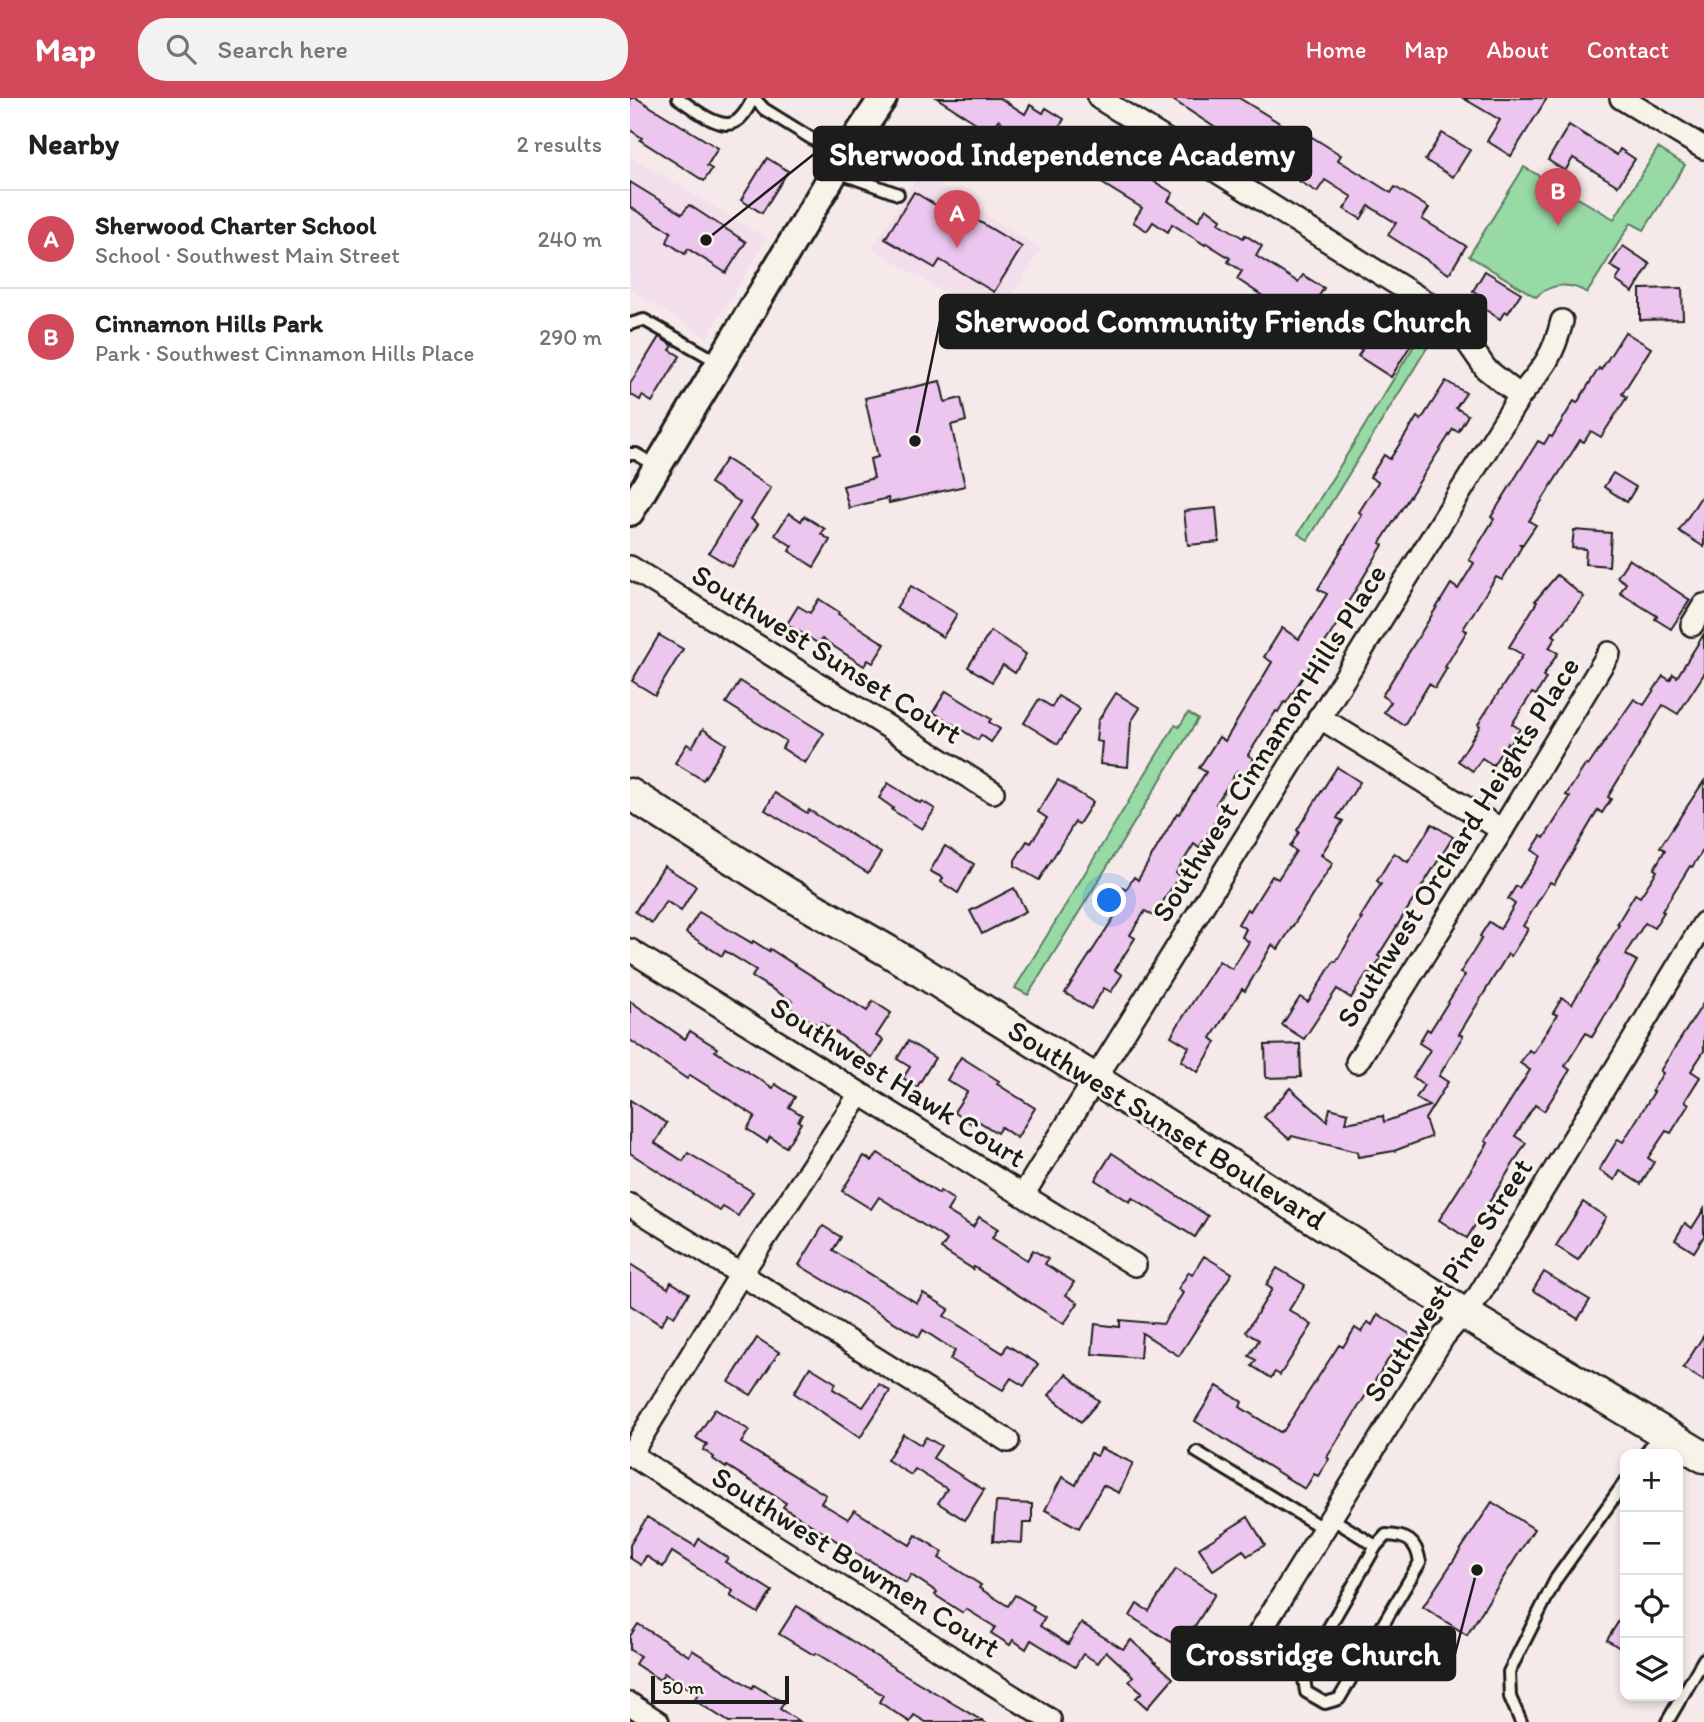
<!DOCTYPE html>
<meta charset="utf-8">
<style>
:root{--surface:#fff;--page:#f2f2f2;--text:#202124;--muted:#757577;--line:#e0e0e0;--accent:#d1495b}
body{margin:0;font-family:Itim,sans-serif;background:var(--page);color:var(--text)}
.controls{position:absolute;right:21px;bottom:21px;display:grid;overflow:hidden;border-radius:14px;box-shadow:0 4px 10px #0003}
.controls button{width:63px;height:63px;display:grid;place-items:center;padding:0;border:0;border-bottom:2px solid var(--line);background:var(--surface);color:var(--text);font:35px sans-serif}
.scale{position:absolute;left:21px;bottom:18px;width:138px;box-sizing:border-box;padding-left:7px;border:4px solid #1c1c1c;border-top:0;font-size:19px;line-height:24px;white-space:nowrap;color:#1c1c1c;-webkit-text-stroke:5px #f7f3e8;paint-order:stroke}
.you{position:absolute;left:480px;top:803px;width:24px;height:24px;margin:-18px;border:5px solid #fff;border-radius:50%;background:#1a73e8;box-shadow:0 0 0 10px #1a73e833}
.badge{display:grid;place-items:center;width:46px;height:46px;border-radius:50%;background:var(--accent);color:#fff;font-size:23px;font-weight:700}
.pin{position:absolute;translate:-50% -58px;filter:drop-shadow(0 2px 4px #0008)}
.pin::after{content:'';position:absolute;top:37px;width:24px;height:21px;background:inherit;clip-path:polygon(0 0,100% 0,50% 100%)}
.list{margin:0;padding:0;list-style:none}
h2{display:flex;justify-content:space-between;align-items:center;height:91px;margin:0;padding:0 28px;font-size:30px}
h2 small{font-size:23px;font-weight:400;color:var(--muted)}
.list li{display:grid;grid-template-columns:46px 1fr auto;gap:21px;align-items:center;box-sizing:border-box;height:98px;padding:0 28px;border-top:2px solid var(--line)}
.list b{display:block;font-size:26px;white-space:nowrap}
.list p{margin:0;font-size:23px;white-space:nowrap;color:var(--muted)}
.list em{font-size:23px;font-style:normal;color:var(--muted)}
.icon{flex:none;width:38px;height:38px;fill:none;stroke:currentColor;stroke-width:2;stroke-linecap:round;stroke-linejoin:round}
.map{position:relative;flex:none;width:1074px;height:1624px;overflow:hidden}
header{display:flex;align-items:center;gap:42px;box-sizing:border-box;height:98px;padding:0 35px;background:var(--accent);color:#fff}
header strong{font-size:33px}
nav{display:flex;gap:38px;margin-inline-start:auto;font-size:24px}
.search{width:490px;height:63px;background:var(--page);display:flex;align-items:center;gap:18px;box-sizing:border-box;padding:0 24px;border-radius:28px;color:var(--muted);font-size:26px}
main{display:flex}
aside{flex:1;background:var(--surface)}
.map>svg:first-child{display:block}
.built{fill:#f2dfeb}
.green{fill:#97daa6;stroke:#5a7b61;stroke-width:2}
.building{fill:#ecc6ef;stroke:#1c1c1c;stroke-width:2}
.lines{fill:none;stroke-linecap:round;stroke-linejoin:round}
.service-casing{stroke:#1c1c1c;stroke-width:16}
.minor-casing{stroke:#1c1c1c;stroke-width:26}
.tertiary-casing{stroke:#1c1c1c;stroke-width:32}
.secondary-casing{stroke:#1c1c1c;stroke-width:35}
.service{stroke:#f7f3e8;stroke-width:10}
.minor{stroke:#f7f3e8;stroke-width:21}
.tertiary{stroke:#f7f3e8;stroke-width:26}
.secondary{stroke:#f7f3e8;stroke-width:30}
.labels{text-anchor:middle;stroke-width:6;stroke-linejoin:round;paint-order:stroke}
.street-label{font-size:30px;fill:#1c1c1c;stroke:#f7f3e8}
.leader{fill:none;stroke:#1c1c1c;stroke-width:2.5}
.callout-dot{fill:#1c1c1c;stroke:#f7f3e8;stroke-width:2.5}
.callout{fill:#1c1c1c;stroke:#1c1c1c;stroke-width:2.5}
.callout-label{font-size:32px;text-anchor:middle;font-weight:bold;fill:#fff}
</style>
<header>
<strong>Map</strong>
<div class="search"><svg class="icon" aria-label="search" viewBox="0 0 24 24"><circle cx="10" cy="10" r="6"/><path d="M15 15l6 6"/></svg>Search here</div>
<nav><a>Home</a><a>Map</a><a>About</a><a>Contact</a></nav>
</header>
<main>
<aside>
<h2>Nearby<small>2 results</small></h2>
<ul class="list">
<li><span class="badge">A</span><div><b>Sherwood Charter School</b><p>School · Southwest Main Street</p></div><em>240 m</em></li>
<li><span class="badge">B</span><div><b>Cinnamon Hills Park</b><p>Park · Southwest Cinnamon Hills Place</p></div><em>290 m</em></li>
</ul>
</aside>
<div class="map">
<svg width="1074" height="1624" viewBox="0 0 1074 1624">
<rect width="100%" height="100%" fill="#f5eae9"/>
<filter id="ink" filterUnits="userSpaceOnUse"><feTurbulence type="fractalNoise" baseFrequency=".0143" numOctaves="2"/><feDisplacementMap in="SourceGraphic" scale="14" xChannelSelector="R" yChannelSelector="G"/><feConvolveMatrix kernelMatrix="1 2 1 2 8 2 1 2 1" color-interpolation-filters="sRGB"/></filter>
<g filter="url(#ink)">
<g class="built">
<polygon points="0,58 137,141 77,239 0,192"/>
<polygon points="290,75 411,151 365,226 242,150"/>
</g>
<g class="green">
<path d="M1028,50L1055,67L1014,132L1001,125L957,195C940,184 921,185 906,199L839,158L894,69L984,121Z"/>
<polygon points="795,230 805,237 678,442 668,436"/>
<polygon points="558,615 568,621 398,897 385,890 545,627 549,629"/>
</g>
<g class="building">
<polygon points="0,0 6,0 88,50 77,68 82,71 74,83 10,42 12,40 0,32"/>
<polygon points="307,0 370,0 395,16 400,7 413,15 416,10 434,21 429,30 454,46 458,41 514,74 512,76 543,95 538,103 568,123 576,110 591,121 589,125 613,140 615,137 632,148 626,158 668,184 673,177 694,190 689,198 714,214 721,203 740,215 736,221 767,241 770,237 782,245 761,279 728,258 732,252 677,217 672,224 607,181 612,173 598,164 600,160 576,145 575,147 542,126 538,134 523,124 517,133 503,124 512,110 460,78 459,80 368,22 360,34"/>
<polygon points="540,0 609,0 679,43 682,39 711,57 708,62 761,95 765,89 799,110 792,121 836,148 819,176 758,137 766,125 739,108 731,121 714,111 722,99 695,82 687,94 669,83 674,75 632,49 627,57"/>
<polygon points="833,0 917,0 881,58 857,43 870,22"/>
<polygon points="939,27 987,57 990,51 1005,61 988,88 943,60 935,73 918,62"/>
<polygon points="812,35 840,52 823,79 795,62"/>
<polygon points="137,60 158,73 132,115 111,102"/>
<polygon points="0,84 52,116 59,107 116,144 96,175 58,151 55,156 37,144 41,134 0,109"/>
<polygon points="284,94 339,127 343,120 392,149 364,194 310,162 305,170 255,141"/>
<polygon points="993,148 1020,166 1003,194 986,183 991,174 980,168"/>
<polygon points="855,173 891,195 878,215 875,213 870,221 850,208 855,200 843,193"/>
<polygon points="1052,190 1053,221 1010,222 1010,191"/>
<polygon points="995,234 1021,250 992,296 997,299 971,339 961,333 954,344 950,342 899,423 906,427 893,446 890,446 892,448 884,462 872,482 866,479 833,531 837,533 815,569 817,570 805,590 799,586 774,627 754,614 761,604 752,598 821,486 828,491 844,465 839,462 864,421 861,419 908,343 914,346 919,338 922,339 944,303 947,305 969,270 971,272"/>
<polygon points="29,239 43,248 40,252 50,258 22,304 12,298 10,302 0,296 0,286"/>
<polygon points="310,283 315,304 331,300 336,323 321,327 335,388 259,405 258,400 219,410 213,388 244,380 240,361 248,359 235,300"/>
<polygon points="816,283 836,295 826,310 838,317 828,334 823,331 791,381 750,445 753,447 709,519 711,520 656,605 654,604 648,614 646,613 618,657 624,661 614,677 607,673 586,706 593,710 569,750 564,746 546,775 549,778 524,818 515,813 500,837 505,840 485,872 492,877 481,894 474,890 461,911 435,895 490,810 482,805 491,789 496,792 504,779 508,782 547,715 549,716 576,674 569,670 589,639 595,643 622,598 642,564 634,559 652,530 669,541 697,496 688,491 732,417 729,414 748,384 740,379 754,357 760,361 787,319 791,322"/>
<polygon points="96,361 141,390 121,421 128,426 102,469 79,455 110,404 80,385"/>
<polygon points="983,375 1006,389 997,404 974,389"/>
<polygon points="1074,394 1074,449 1049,433"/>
<polygon points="586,410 589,444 558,447 554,413"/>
<polygon points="159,415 171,423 174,418 195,431 191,436 200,442 184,469 159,453 162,448 145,437"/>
<polygon points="944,432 981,435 979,468 955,466 956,451 942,450"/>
<polygon points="999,461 1060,502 1041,531 1025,521 1027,518 990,495 996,485 987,479"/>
<polygon points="927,477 954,499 923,537 926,539 919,550 928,555 913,578 916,580 906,597 902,595 882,626 890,631 880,647 877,645 863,667 852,660 843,673 828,663 850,628 848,626 893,557 879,549 907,504 905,503"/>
<polygon points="281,488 327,516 313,539 266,510"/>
<polygon points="189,501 209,514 208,516 255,546 243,565 238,562 234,568 192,541 189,546 157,526 168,508 180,515"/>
<polygon points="361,533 396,556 385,575 373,567 362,584 338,569"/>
<polygon points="1074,536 1074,576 1048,616 1033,607 978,699 981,701 972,715 968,712 924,786 920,784 893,828 898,831 881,858 878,856 829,936 833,938 809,978 818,984 795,1021 801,1039 764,1053 728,1059 727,1054 662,1038 659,1041 634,1019 660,990 697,1023 700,1010 718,1015 716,1025 753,1018 754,1024 799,1008 786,1000 794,987 783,979 800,952 789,945 797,931 800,933 835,877 830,875 852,840 850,838 859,824 870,831 885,806 878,801 886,788 889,790 910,758 902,752 911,738 914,740 940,699 936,697 956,666 958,668 1004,601 1014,607 1033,578 1040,582 1043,576 1047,579"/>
<polygon points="29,537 53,551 25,597 2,583"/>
<polygon points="110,583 194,635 175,665 152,650 156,643 96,605"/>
<polygon points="316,593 361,621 359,624 370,631 361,644 351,637 348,642 303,614"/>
<polygon points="486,595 510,610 501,624 498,669 470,666 472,644 466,643 468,623"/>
<polygon points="428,598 450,611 428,646 394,625 409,601 422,609"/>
<polygon points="73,631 96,646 73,682 45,665 57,646 62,649"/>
<polygon points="707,669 730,684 707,720 713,723 691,757 703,765 648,851 642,847 615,893 612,891 581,940 586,944 568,974 551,963 559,949 541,938 589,863 602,871 619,844 612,839 616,831 608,826 617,811 620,813 642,778 648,781 666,753 660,749 669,734 667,732"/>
<polygon points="428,682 463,704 449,726 445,724 409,782 385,768 385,762 397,743 401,745 417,720 408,714"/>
<polygon points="1074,683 1074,751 1062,769 1060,768 1032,813 1034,814 1024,830 1015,825 999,850 996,857 1007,863 993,888 962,939 956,935 935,968 940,972 914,1013 905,1007 885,1038 896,1045 837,1140 809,1122 858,1045 855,1043 900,972 890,965 899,952 903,955 927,917 923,915 932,900 942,906 969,863 968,862 989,827 987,826 1005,796 1010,799 1027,773 1024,771 1035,752 1030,749"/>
<polygon points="258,685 290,705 292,703 305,711 292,731 262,712 263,710 249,700"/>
<polygon points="145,695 177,715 179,712 206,729 207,728 251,755 238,775 135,712"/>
<polygon points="802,726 823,739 748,858 751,860 740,876 737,875 721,900 707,891 674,941 652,927 670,899 678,904 704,863 706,864 732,821 730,820 751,786 747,783 764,755 778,764"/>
<polygon points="315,748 344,766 328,795 311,784 313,780 300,773"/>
<polygon points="34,768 66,788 51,813 36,803 22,825 5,814"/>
<polygon points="384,790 396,813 352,836 340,813"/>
<polygon points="69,814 122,845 123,843 139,853 140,851 237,913 243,903 261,915 246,938 253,942 242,960 191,924 189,928 159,909 162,903 122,879 126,872 95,853 92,858 56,835"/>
<polygon points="0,903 55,941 60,933 87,950 85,953 143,990 145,986 165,999 159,1009 172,1017 168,1023 171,1025 156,1049 140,1039 137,1044 117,1031 125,1018 60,977 57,981 0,942"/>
<polygon points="1074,904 1074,953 1061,973 1070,979 1055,1003 1059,1006 1041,1035 1036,1033 1018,1060 1024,1064 1011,1086 990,1073 985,1082 969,1072 988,1041 993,1044 1024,994 1022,993 1033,975 1030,973"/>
<polygon points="278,943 305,960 287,989 273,980 280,969 267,961"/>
<polygon points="670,946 671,979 636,980 635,947"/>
<polygon points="331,959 369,983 367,986 405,1010 387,1040 371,1029 367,1035 345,1021 342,1026 324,1014 337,994 317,982"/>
<polygon points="0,1002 37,1025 25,1045 53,1063 58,1055 123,1094 108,1118 93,1109 90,1113 0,1055"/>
<polygon points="248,1055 309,1096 310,1093 324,1102 317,1113 343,1129 349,1119 368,1131 362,1140 397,1162 403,1152 418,1161 415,1166 444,1184 436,1197 448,1205 434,1226 344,1169 343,1171 311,1151 317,1142 249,1099 241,1111 212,1093 234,1058 242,1063"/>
<polygon points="482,1055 578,1118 565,1139 502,1100 500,1104 465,1082"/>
<polygon points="953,1104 976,1119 948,1162 926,1148"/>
<polygon points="1074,1111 1074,1138 1064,1154 1045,1142 1055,1125 1062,1130"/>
<polygon points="193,1128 211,1139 203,1152 216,1161 287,1205 293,1195 319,1211 314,1218 373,1255 377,1247 408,1266 394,1288 381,1280 373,1292 320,1261 325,1253 293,1232 289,1239 169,1167"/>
<polygon points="574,1158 602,1175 549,1258 512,1235 510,1260 462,1256 465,1226 490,1229 490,1222 533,1226 553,1195 548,1191 559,1174 562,1177"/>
<polygon points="0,1166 38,1190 41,1184 59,1195 44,1219 38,1215 31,1227 0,1207"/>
<polygon points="647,1170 675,1187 659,1212 682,1227 650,1277 645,1274 641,1280 622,1268 626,1262 619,1258 629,1242 616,1234 642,1191 636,1187"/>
<polygon points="914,1174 960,1202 948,1221 903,1192"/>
<polygon points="748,1216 781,1237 766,1260 761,1257 697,1359 699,1361 688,1378 684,1376 675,1391 565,1323 587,1288 612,1304 610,1309 650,1334 654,1332 709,1247 713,1249 725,1230 731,1234 738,1224 742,1227"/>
<polygon points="1074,1237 1074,1283 1053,1270"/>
<polygon points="127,1240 149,1254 121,1297 99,1284"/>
<polygon points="180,1269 206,1285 203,1291 233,1309 249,1286 260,1293 230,1340 164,1295"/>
<polygon points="436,1276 469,1303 451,1324 419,1297"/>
<polygon points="85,1311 119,1332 111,1345 196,1397 191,1405 218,1421 224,1412 280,1447 286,1437 313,1454 309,1460 351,1487 349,1490 378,1508 385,1497 404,1508 402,1512 415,1520 410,1528 438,1546 451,1525 493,1551 501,1542 543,1580 517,1610 506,1600 512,1594 499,1583 503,1578 476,1553 468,1565 453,1556 445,1569 401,1542 396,1551 383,1542 380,1547 361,1535 365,1529 336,1511 333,1515 305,1497 307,1494 281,1477 276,1485 239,1462 238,1463 153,1409 156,1405 97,1368 96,1370 83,1361 84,1359 73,1352 77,1346 66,1340"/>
<polygon points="273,1336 291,1347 296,1339 311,1348 303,1360 354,1392 335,1422 308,1405 317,1391 285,1371 281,1377 257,1362"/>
<polygon points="471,1350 503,1365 489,1395 473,1387 449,1430 415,1412 432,1379 446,1387 461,1355 467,1358"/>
<polygon points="366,1404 402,1406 402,1425 393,1425 392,1445 363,1443"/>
<polygon points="862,1404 904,1431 837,1537 793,1509"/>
<polygon points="17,1419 65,1448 69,1441 98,1460 95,1464 142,1493 128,1515 100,1498 103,1493 42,1454 33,1469 16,1458 11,1467 0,1460 0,1447"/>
<polygon points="618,1419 635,1447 617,1458 613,1452 583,1472 569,1450"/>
<polygon points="546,1471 585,1496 551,1550 500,1518 507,1506 519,1513"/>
<polygon points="167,1508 269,1573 354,1624 296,1624 284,1617 280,1624 249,1604 253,1597 186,1555 184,1557 149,1536"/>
<polygon points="995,1513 995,1553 977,1542"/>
<polygon points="8,1526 59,1558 62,1552 122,1590 124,1587 154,1605 150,1611 170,1624 99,1624 64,1602 68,1596 34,1575 30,1582 5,1566 10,1558 0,1552 0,1538"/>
</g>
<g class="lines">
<defs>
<g id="service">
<path d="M48,0C62,9 89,33 105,24C114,19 118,9 123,1"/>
<polyline points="124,0 134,11 213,60"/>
<polyline points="205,73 268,96"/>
<polyline points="0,226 14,222 90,265"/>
<polyline points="0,356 6,356 28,369"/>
<polyline points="567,1354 694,1431"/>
<polyline points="1015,1356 1030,1335"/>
<path d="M701,1420L746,1448L756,1437C777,1438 786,1442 790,1464L709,1601L695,1605L676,1594L673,1574L746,1448"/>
<polyline points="891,1624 880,1599 879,1574 926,1481 995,1384"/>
<polyline points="1037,1624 1074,1561"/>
</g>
<g id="minor">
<polyline points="469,0 807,211 826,228 856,271 890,298"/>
<polyline points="991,0 1074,50"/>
<polyline points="0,469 363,694"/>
<polyline points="1062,527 1074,507"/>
<polyline points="689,619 872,732"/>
<polyline points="0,852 505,1167"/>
<polyline points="727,964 872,732 979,555"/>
<path d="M393,1097L890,298C913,270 923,259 932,223"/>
<polyline points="0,1107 378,1343"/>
<polyline points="0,1356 420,1622"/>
<polyline points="0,1357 111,1176 230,996"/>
<polyline points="608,1569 814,1238 849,1197 1074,825"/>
<polyline points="0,1606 28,1624"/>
</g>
<polyline id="tertiary" points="0,414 213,60 253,0"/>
<polyline id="secondary" points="0,696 157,795 258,853 466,982 833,1215 1074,1359"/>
</defs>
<use href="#service" class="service-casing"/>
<use href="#minor" class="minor-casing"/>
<use href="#tertiary" class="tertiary-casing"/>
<use href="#secondary" class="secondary-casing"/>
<use href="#service" class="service"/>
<use href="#minor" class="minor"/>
<use href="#tertiary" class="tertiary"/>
<use href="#secondary" class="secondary"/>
</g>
</g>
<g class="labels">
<g class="street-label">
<text transform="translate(197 556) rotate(32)" y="10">Southwest Sunset Court</text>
<text transform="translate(639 645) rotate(-58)" y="10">Southwest Cinnamon Hills Place</text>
<text transform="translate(828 744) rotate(-58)" y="10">Southwest Orchard Heights Place</text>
<text transform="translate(268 984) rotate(32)" y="10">Southwest Hawk Court</text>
<text transform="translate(537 1027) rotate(32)" y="10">Southwest Sunset Boulevard</text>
<text transform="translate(818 1182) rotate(-57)" y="10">Southwest Pine Street</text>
<text transform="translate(226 1464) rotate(32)" y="10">Southwest Bowmen Court</text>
</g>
</g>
<path class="leader" d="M76 142L184 56M285 343L310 223M847 1472L825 1556"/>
<g class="callout-dot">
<circle cx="76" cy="142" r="7"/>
<circle cx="285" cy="343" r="7"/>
<circle cx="847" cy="1472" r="7"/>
</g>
<g class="callout">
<rect x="184" y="29" width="497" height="53" rx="7"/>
<rect x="310" y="197" width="546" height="53" rx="7"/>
<rect x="542" y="1529" width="283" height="53" rx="7"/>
</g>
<g class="callout-label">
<text x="432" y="67">Sherwood Independence Academy</text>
<text x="583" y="234">Sherwood Community Friends Church</text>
<text x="683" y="1567">Crossridge Church</text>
</g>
</svg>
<div class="controls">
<button>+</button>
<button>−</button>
<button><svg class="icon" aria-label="locate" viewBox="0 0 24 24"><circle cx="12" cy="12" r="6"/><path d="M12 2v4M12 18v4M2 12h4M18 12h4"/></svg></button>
<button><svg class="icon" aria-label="layers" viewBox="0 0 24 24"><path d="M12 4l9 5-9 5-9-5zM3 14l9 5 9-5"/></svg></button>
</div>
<div class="scale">50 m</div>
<div class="you"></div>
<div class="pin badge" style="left:327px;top:150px">A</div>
<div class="pin badge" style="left:928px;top:128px">B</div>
</div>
</main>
